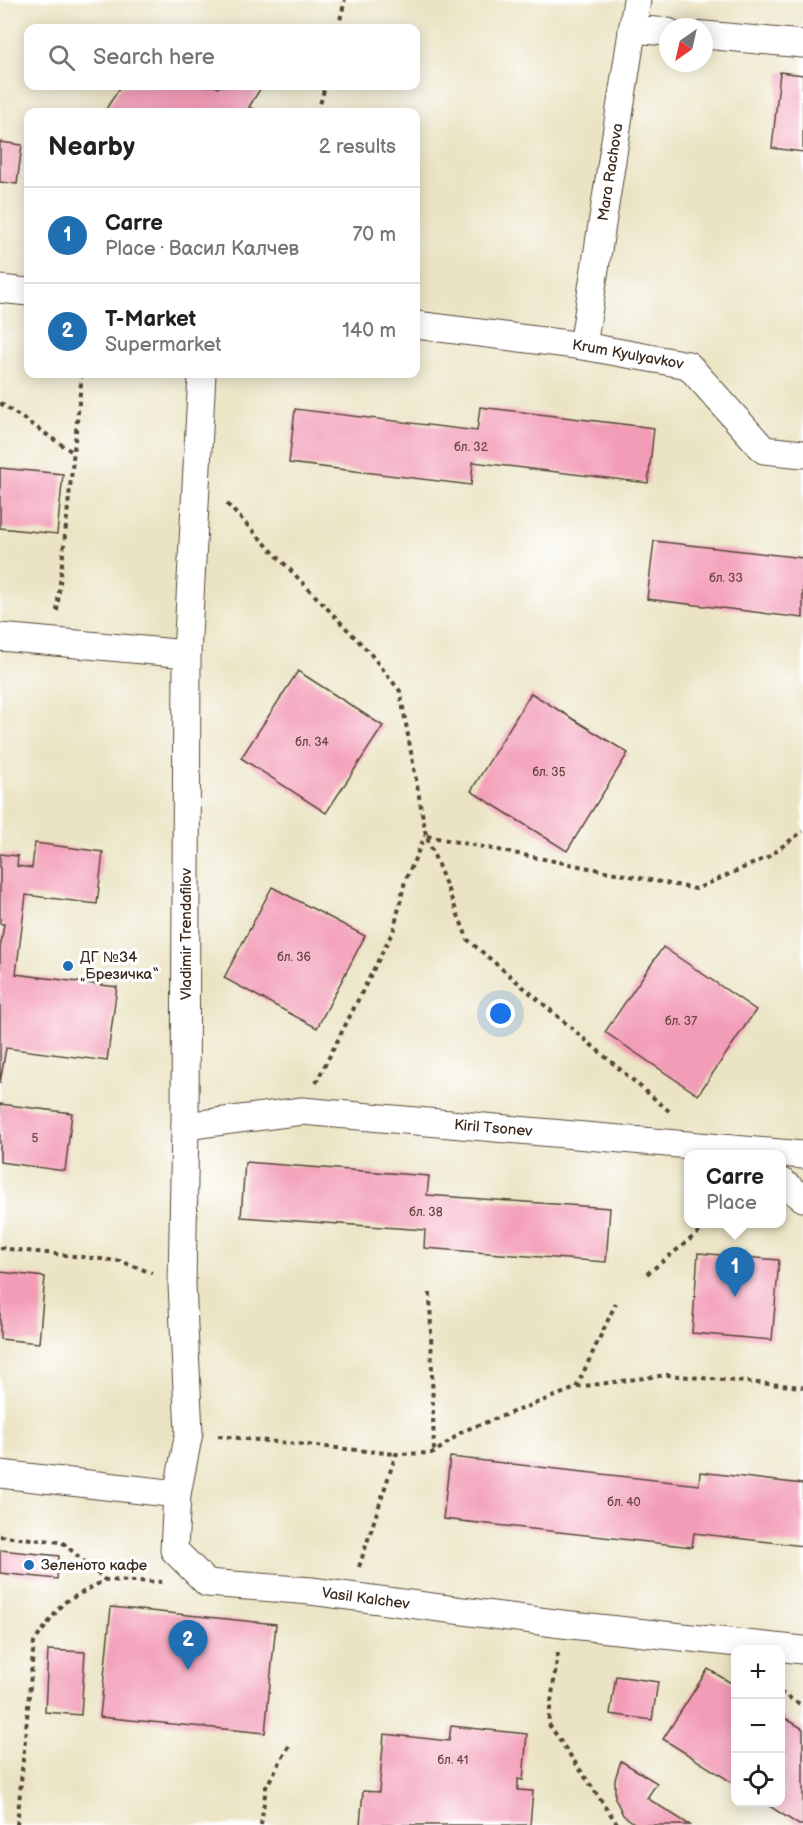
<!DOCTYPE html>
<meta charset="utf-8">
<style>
:root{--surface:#fff;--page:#f6f6f6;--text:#202124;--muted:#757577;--line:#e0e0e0;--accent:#1f6fb2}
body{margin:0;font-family:"Balsamiq Sans",sans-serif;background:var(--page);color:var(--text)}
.controls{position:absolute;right:18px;bottom:18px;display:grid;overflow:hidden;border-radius:12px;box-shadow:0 3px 15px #0003}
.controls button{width:54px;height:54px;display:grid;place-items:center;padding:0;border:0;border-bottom:2px solid var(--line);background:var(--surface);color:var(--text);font:30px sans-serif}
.compass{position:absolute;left:659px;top:18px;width:54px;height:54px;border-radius:50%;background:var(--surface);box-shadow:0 3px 15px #0003;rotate:214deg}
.you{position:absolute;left:501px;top:1014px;width:21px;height:21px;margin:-15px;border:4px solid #fff;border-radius:50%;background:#1a73e8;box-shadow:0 0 0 9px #1a73e833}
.badge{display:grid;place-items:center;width:39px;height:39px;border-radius:50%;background:var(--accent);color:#fff;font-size:20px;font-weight:700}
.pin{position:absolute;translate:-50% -50px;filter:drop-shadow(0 2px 3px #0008)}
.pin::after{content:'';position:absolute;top:32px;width:21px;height:18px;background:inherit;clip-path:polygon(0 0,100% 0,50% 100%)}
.popup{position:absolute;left:684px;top:1150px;width:102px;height:78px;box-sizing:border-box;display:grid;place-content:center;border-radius:12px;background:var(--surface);filter:drop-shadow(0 2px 4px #0005);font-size:20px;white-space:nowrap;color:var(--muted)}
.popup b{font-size:22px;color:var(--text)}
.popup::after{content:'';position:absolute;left:50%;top:100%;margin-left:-12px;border:12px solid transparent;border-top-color:var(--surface)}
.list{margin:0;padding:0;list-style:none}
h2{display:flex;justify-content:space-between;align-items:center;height:78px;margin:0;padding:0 24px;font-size:26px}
h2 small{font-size:20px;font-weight:400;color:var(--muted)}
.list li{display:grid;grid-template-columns:39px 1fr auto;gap:18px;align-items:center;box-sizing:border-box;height:96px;padding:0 24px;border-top:2px solid var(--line)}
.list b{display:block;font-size:22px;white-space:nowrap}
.list p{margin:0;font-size:20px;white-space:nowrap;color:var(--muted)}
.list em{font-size:20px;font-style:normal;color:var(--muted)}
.icon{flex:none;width:33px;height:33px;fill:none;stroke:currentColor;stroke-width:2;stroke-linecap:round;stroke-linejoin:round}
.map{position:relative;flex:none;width:803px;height:1825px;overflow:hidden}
.search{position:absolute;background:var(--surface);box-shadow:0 3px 15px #0003;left:24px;top:24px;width:396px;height:66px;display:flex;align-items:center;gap:15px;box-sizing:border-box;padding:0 21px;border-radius:12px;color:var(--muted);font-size:22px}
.panel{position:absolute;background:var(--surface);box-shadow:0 3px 15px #0003;left:24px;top:108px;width:396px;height:270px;border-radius:12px}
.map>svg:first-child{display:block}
.building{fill:#f39cb7}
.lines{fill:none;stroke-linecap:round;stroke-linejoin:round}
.street-casing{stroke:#554637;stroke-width:29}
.path{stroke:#554637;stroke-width:4;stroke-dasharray:4.5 4.5;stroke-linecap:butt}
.street{stroke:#fff;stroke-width:27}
.poi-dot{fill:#1f6fb2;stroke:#fff;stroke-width:2}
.labels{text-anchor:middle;stroke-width:6;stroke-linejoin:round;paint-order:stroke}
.number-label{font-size:12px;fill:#694644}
.street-label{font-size:15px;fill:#3b2a1e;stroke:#fff}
.poi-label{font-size:15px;fill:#3b2a1e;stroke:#fff;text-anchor:start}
</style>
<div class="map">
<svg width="803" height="1825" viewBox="0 0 803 1825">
<rect width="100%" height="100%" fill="#fff"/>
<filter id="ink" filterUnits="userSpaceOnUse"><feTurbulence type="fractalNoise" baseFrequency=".0167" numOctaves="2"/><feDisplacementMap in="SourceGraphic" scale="12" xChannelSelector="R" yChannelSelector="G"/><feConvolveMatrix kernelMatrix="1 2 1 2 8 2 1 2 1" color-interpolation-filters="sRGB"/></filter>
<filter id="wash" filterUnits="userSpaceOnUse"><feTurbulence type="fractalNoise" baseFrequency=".008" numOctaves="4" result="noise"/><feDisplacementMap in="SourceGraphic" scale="24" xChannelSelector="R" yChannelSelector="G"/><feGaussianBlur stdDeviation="1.35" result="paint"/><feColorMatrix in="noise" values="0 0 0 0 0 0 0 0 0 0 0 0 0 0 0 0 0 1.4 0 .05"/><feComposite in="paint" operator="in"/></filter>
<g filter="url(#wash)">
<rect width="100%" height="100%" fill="#ebe4c4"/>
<g id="blocks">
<g class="building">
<polygon points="780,72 803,75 803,152 772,148"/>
<polygon points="121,86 215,86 218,88 219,86 262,86 249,107 259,112 104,112"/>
<polygon points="0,142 22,145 17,184 0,182"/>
<polygon points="480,407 654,428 648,483 473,462 471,485 289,463 295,409 477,431"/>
<polygon points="0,468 63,474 57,534 0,528"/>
<polygon points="654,541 803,558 803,618 647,599"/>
<polygon points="298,671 383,726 326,813 241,758"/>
<polygon points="531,693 628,753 567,851 471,791"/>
<polygon points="35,843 103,852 97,904 26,895 16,974 117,987 107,1061 6,1048 0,1083 0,949 4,924 0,924 0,854 18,856 17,866 32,868"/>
<polygon points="272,887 365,936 317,1028 224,978"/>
<polygon points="663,947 756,1010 698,1095 605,1032"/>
<polygon points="0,1104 72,1113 65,1171 0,1162"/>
<polygon points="245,1162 429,1176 427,1195 610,1208 606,1262 424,1248 425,1230 241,1217"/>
<polygon points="698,1253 779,1260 772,1340 692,1333"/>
<polygon points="0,1272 45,1277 39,1343 0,1339"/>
<polygon points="450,1457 699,1485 700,1472 803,1484 803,1546 694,1533 692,1547 443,1519"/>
<polygon points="0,1550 59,1556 57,1579 0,1573"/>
<polygon points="111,1607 276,1624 265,1733 100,1717"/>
<polygon points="48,1650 85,1652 81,1715 45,1712"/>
<polygon points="708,1669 736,1686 736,1785 663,1739"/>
<polygon points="616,1676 658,1682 652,1720 610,1714"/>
<polygon points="780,1715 803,1729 803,1825 799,1825 763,1802 780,1802"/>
<polygon points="451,1726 527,1734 523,1780 518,1779 518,1790 533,1791 530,1825 360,1825 363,1791 379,1792 384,1734 449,1741"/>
<polygon points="621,1761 657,1783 647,1798 690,1825 637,1825 623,1815 615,1798 615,1779"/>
</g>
</g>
</g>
<g filter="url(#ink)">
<use href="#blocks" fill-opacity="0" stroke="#554637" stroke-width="1.5"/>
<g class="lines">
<defs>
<g id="street">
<polyline points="632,29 668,32"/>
<polyline points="704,35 803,44"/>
<polyline points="0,289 28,292"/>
<path id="s1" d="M416,325L583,346L688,365L764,450L803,454"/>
<path id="s2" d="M583,346L637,0"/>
<path id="s3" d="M202,374L187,654L185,1126L182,1284L189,1433L177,1494L174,1550L207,1583L311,1591L562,1624L803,1650"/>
<polyline points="0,637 187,654"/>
<path id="s4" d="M185,1126L302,1111L803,1155"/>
<polyline points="782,1182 803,1198"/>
<polyline points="0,1474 177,1494"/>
</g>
</defs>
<use href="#street" class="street-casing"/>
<g class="path">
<polyline points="338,28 345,0"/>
<polyline points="318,112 325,86"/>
<polyline points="0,403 74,453"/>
<polyline points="227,504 369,652 400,691 426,835 468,940 669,1111"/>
<polyline points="57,611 82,374"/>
<polyline points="427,836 696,889 768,857 803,831"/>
<polyline points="316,1083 394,929 405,881 425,836"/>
<polyline points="0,1248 120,1261 152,1273"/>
<polyline points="647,1274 709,1224"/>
<polyline points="430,1293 434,1452"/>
<polyline points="577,1387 667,1375 803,1387"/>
<polyline points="218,1436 396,1454"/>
<polyline points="0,1536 62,1542 105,1580"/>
<polyline points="359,1567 396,1454 434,1453 463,1431 576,1388 616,1303"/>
<polyline points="558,1653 548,1723 618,1825"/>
<polyline points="780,1692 803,1706"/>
<polyline points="17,1825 34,1642 63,1603 105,1580 163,1582"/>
<polyline points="261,1825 266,1787 289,1746"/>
</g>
<use href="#street" class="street"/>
</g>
</g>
<g class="poi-dot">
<circle cx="68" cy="966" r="6"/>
<circle cx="29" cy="1565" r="6"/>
</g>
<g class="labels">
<g class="number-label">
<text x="471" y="451">бл. 32</text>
<text x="726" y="582">бл. 33</text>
<text x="312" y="746">бл. 34</text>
<text x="549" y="776">бл. 35</text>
<text x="294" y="961">бл. 36</text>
<text x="681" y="1025">бл. 37</text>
<text x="35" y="1142">5</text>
<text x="426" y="1216">бл. 38</text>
<text x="624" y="1506">бл. 40</text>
<text x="453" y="1764">бл. 41</text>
</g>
<g class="street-label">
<text dy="5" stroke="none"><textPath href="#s2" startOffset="176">Mara Rachova</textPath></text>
<text dy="5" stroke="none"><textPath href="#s1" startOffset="214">Krum Kyulyavkov</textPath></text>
<text transform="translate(186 934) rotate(-90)" y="5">Vladimir Trendafilov</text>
<text dy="5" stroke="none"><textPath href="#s4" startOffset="310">Kiril Tsonev</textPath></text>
<text dy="5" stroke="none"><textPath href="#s3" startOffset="1384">Vasil Kalchev</textPath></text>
</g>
<g class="poi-label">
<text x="80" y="962">ДГ №34<tspan x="80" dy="17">„Брезичка“</tspan></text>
<text x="41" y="1570">Зеленото кафе</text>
</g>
</g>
</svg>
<div class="controls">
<button>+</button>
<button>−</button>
<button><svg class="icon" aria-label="locate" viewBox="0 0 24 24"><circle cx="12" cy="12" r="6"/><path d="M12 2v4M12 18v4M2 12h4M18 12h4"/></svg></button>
</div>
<svg class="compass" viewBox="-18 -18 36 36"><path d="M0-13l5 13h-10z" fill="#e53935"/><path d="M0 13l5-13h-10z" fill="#757577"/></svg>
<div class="you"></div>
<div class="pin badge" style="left:735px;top:1297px">1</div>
<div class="popup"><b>Carre</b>Place</div>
<div class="pin badge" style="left:188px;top:1670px">2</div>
<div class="search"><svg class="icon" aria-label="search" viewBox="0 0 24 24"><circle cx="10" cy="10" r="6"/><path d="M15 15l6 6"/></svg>Search here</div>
<section class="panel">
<h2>Nearby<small>2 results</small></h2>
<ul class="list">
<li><span class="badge">1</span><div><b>Carre</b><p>Place · Васил Калчев</p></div><em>70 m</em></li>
<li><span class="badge">2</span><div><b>T-Market</b><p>Supermarket</p></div><em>140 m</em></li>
</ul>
</section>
</div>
